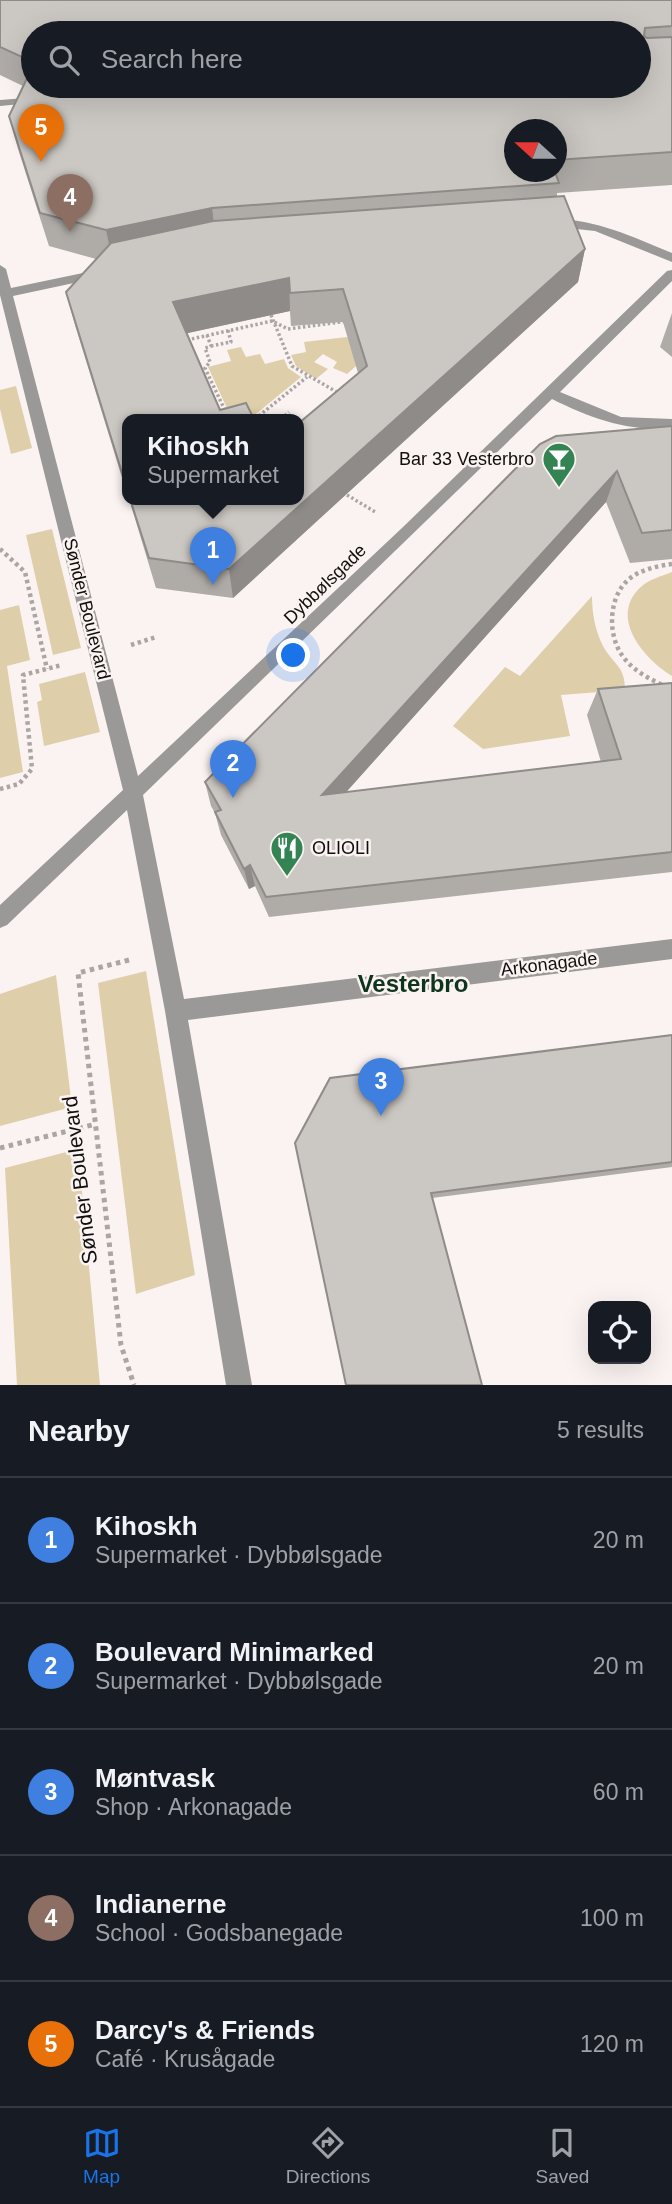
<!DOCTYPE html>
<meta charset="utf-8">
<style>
:root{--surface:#171b24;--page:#242831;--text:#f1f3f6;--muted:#9ea1a6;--line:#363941;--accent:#1a73e8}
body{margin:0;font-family:Arial,sans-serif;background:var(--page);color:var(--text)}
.controls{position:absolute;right:21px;bottom:21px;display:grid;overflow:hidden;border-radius:14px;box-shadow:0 7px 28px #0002}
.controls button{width:63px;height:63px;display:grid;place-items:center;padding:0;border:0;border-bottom:2px solid var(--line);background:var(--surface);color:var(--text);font:35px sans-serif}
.compass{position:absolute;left:504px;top:119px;width:63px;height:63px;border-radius:50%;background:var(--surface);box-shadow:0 7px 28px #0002;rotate:291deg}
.you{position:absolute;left:294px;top:656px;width:24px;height:24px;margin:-18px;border:5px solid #fff;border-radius:50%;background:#1a73e8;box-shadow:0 0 0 10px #1a73e833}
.badge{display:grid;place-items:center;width:46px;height:46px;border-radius:50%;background:var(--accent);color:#fff;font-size:23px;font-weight:700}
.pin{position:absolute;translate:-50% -58px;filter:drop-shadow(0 2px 4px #0008)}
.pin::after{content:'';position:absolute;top:37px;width:24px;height:21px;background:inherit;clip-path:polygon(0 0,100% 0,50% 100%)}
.popup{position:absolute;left:122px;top:414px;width:182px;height:91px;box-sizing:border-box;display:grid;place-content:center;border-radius:14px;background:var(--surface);filter:drop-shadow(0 2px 5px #0005);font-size:23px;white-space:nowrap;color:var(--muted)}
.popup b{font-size:26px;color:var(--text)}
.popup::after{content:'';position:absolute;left:50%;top:100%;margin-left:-14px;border:14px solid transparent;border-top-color:var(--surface)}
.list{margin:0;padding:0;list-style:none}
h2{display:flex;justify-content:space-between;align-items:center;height:91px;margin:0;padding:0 28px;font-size:30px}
h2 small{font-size:23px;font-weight:400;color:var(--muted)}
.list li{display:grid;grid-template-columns:46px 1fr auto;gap:21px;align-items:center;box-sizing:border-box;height:126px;padding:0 28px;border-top:2px solid var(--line)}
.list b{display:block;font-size:26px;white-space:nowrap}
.list p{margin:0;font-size:23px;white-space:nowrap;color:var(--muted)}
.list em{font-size:23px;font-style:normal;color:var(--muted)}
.icon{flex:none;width:38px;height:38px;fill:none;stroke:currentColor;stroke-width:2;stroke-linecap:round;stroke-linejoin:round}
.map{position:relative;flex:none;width:672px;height:1385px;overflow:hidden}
.search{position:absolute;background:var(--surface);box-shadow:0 7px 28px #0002;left:21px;right:21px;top:21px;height:77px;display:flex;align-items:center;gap:18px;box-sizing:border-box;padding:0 24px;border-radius:38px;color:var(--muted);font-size:26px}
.sheet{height:721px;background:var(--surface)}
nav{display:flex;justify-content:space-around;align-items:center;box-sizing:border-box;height:98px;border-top:2px solid var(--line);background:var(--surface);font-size:19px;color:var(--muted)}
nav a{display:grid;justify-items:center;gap:4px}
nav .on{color:var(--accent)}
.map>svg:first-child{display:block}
.green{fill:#decfaa}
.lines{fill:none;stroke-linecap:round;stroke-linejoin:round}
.path-far2{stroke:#aba6a4;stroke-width:3.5;stroke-dasharray:2.5 2.5;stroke-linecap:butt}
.path-far1{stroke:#aba6a4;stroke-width:4.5;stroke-dasharray:3.5 3.5;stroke-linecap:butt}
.path{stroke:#aba6a4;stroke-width:5;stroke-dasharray:4.5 4.5;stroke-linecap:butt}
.street{fill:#9b9898;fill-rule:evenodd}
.wall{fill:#afaba7;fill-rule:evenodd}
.shaded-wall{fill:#8e8b88}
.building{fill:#cbc7c2;stroke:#8e8b88;stroke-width:2}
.labels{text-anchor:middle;stroke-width:5;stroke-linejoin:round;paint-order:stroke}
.poi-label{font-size:18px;fill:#110f0e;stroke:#faf3f1;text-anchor:end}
.street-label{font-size:18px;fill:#110f0e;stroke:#faf3f1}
.near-street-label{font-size:21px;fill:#110f0e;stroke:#faf3f1}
.district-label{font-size:24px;font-weight:bold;fill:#0e341d;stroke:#faf3f1}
</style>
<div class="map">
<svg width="672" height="1385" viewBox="0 0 672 1385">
<rect width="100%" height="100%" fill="#faf3f1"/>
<g class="green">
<polygon points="347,337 363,360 347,374 333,368 337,362 323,354 314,362 328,369 316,379 296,366 291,355 306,352 304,342"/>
<polygon points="241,347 246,357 260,354 265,364 284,359 288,368 301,377 251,418 232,419 208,367 231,361 227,350"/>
<polygon points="16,386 32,448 11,454 0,409 0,390"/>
<polygon points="52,529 81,648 53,655 26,535"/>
<path d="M672,572V676C644,659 607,616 642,586C650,579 662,576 672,572Z"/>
<path d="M592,596C592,613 595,630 603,646C614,666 625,665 625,690L561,695L570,736L483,749L453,726L505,667L520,676Z"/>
<polygon points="19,605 30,660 7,666 23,772 0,778 0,610"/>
<polygon points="85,672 100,732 44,746 37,702 42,700 39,684"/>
<polygon points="146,971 195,1275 136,1294 98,983"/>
<polygon points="56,975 72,1107 0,1126 0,994"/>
<polygon points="78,1149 100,1385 17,1385 5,1168"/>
</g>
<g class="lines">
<g class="path-far2">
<polyline points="271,315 292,366 340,394"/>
<polyline points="207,335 211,346 205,348 210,362 205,368 229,419"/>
<polyline points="187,340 272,321 288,329 348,321"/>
<polyline points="211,346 231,342 228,330"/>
<polyline points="255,419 307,377"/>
<polyline points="281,419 289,412"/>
<polyline points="347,495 377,513"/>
</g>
<g class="path-far1">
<polyline points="0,549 25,572 47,669"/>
<path d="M672,564C657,566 638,570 627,581C609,598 608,632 620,652C631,671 653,681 672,689"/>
<polyline points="131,645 156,637"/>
<polyline points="0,789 19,784 32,769 23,675 62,665"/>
</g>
<g class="path">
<polyline points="129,960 78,973 121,1345 134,1385"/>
<polyline points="0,1148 96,1124"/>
</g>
<g class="street">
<polygon points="38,97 42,98 42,102 0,106 0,100"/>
<path d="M553,219C596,219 633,237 672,253V262L595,231L549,226V220Z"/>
<path d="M0,265L6,269L11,288L102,269L108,273L102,277L13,296L138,776L402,528L667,271L672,270V281L560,392L621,417L672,419V429C627,431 592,419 552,399L143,795L184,999L672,939V959L188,1020L252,1385H226L165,1011L127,810L7,925L0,928V905L123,790L0,295Z"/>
</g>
</g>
<g class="wall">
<path d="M0,0H672V185L557,193V197L585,249L578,282L233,598L156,588L129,499H299L358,373L343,322L291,326L290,311L187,333L220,410L254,419H127V494L75,325L66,292L96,259L49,246L18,149L9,116L23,86L0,75ZM33,33H639L33,86ZM556,130V172H514Z"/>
<polygon points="672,313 672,357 660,347"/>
<polygon points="672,426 672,559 630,563 606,502 346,792 601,762 587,715 598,689 672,683 672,872 269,917 255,886 249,889 221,835 215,813 211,806 205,782"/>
<polygon points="672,1035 672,1167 432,1198 295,1143"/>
</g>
<g class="shaded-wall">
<polygon points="212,208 216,241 113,263 106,230"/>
<polygon points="585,249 578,282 233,598 229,569"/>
<polygon points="289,278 290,311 179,335 173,302"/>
<polygon points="617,471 606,502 323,818 322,795"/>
<polygon points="250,865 255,886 249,889 244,869"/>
</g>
<g class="building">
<polygon points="0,0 672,0 672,26 645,28 644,36 647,38 672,37 672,152 556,160 556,130 514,130 514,172 555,172 559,183 212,208 106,230 40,213 9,116 29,74 33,74 33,86 639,86 639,33 33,33 33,62 0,47"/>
<polygon points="564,196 585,249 229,569 149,558 130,499 299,499 299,423 367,366 343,289 290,293 289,278 173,302 220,410 246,403 254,419 127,419 127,489 66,292 111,243 213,221"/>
<polygon points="672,426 672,530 642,533 617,471 322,795 621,759 598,689 672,683 672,852 266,897 250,865 244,869 215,812 221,810 205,782 540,444 556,436"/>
<polygon points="672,1035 672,1162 431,1193 482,1385 346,1385 295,1143 330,1078"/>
</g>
<defs>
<symbol id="bar-pin" viewBox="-11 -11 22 30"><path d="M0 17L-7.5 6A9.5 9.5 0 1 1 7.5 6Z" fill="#348353" stroke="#faf3f1"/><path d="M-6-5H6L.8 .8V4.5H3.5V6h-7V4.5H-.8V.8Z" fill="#fff"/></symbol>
<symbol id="restaurant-pin" viewBox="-11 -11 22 30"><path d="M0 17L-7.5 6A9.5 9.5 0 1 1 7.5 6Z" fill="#348353" stroke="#faf3f1"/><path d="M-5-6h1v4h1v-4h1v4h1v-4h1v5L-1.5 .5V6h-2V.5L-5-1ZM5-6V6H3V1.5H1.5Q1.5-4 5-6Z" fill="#fff"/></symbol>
</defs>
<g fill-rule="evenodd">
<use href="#bar-pin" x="540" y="440" width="38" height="52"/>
<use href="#restaurant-pin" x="268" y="829" width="38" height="52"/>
</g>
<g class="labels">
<g class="poi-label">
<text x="534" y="465">Bar 33 Vesterbro</text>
<text x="312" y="854" text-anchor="start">OLIOLI</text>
</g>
<g class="street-label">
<text transform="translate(325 584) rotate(-44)" y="6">Dybbølsgade</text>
<text transform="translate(87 609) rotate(76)" y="6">Sønder Boulevard</text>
<text transform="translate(549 964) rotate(-7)" y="6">Arkonagade</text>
</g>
<g class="near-street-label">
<text transform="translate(80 1180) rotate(-97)" y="7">Sønder Boulevard</text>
</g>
<g class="district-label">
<text x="413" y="992">Vesterbro</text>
</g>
</g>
</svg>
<div class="controls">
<button><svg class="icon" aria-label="locate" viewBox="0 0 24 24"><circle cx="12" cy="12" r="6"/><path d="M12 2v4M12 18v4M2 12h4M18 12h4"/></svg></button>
</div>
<svg class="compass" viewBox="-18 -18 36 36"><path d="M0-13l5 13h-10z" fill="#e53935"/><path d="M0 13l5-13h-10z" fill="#9ea1a6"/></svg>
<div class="you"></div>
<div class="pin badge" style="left:213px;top:585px;background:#3f7fe0">1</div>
<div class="popup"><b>Kihoskh</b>Supermarket</div>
<div class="pin badge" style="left:233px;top:798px;background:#3f7fe0">2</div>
<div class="pin badge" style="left:381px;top:1116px;background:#3f7fe0">3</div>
<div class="pin badge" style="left:70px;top:232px;background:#8d6e63">4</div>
<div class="pin badge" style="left:41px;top:162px;background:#e8710a">5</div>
<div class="search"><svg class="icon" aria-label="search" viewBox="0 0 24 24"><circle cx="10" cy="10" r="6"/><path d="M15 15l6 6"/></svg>Search here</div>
</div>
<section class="sheet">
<h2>Nearby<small>5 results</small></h2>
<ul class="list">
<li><span class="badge" style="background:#3f7fe0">1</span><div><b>Kihoskh</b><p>Supermarket · Dybbølsgade</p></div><em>20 m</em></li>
<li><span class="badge" style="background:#3f7fe0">2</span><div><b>Boulevard Minimarked</b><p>Supermarket · Dybbølsgade</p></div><em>20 m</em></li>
<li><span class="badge" style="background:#3f7fe0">3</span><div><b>Møntvask</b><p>Shop · Arkonagade</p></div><em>60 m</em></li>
<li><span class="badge" style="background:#8d6e63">4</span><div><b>Indianerne</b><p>School · Godsbanegade</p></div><em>100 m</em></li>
<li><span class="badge" style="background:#e8710a">5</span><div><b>Darcy's &amp; Friends</b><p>Café · Krusågade</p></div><em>120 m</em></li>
</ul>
</section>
<nav>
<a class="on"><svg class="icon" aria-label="map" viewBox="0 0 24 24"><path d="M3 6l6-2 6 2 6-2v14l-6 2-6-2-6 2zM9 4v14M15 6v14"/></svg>Map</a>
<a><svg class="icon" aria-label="directions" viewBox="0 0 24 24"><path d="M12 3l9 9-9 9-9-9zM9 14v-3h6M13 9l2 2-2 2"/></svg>Directions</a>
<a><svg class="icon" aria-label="saved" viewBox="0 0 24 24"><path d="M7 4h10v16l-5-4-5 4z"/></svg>Saved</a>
</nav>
